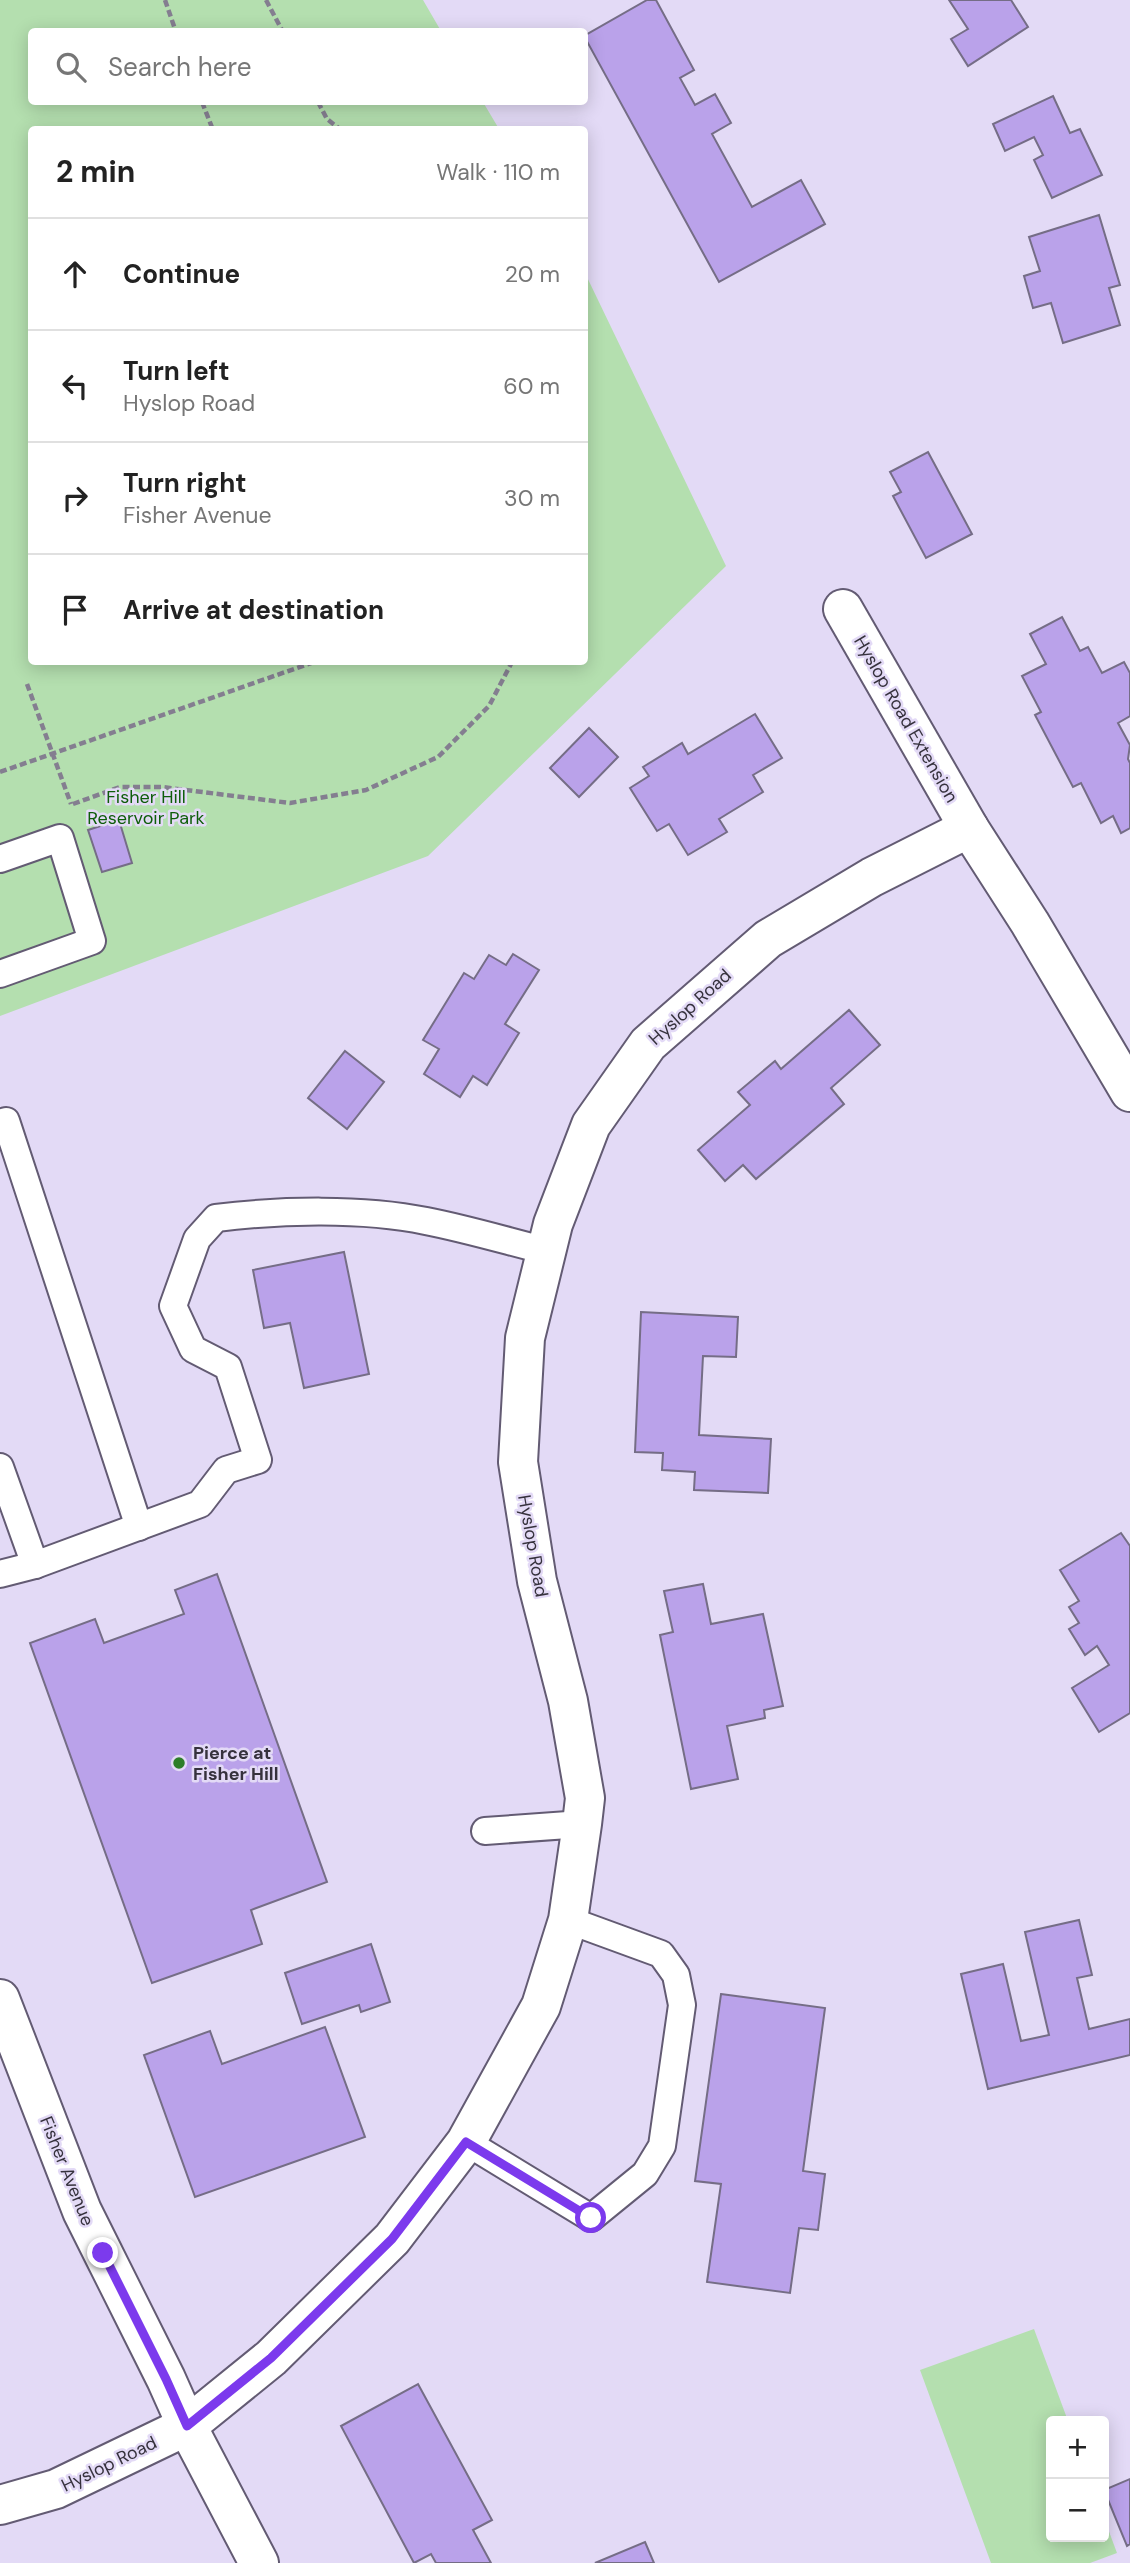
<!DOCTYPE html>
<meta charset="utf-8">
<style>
:root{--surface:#fff;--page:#f6f6f6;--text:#222;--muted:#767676;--line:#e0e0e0}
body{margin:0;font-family:"DM Sans",sans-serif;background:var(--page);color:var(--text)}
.controls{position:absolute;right:21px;bottom:21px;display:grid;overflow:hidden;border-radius:7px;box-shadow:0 4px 18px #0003}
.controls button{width:63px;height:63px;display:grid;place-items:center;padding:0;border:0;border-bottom:2px solid var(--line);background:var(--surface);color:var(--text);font:35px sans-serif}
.stop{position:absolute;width:21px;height:21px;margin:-16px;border:5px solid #7c3aed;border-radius:50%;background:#fff}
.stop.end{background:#7c3aed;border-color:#fff;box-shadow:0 2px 7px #0008}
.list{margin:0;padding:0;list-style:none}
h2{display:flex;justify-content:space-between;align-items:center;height:91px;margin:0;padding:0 28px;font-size:30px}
h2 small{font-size:23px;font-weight:400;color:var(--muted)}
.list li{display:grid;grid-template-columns:46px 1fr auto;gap:21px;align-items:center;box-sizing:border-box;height:112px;padding:0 28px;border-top:2px solid var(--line)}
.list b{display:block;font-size:26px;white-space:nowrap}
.list p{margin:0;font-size:23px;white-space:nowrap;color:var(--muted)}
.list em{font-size:23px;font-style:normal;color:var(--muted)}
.icon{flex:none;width:38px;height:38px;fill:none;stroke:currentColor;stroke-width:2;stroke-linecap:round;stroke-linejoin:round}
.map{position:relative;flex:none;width:1130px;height:2563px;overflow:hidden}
.search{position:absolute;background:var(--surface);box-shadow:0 4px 18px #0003;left:28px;top:28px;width:560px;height:77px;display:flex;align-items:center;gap:18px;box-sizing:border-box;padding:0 24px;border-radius:7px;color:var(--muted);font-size:26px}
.panel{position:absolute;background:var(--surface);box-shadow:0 4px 18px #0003;left:28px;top:126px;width:560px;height:539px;border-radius:7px}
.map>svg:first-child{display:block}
.green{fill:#b4dfaf}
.building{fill:#baa2ea;stroke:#756d86;stroke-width:2}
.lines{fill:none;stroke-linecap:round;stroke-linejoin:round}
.service-casing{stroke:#635b73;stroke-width:30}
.minor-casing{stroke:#635b73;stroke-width:42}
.tertiary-casing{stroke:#635b73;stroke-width:42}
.path{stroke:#847e90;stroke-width:4.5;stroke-dasharray:7 3.5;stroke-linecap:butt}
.service{stroke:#fff;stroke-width:26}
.minor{stroke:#fff;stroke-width:38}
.tertiary{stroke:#fff;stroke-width:38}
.route{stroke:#7c3aed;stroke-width:9}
.poi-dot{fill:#2d7e28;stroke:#e3daf6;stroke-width:2.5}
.labels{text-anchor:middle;stroke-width:5;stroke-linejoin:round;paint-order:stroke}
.street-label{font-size:18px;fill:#36323d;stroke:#e3daf6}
.park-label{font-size:18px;fill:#0d5d09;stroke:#e3daf6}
.poi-label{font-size:18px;font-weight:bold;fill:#36323d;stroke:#e3daf6;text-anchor:start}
</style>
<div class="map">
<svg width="1130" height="2563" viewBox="0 0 1130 2563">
<rect width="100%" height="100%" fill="#e3daf6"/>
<g class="green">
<polygon points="0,0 423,0 441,31 32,32 32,102 483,102 499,129 32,130 32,662 584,662 585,273 726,566 428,856 0,1016"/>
<polygon points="1034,2329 1068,2421 1051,2421 1051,2537 1104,2537 1104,2518 1117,2553 1090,2563 991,2563 920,2370"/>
</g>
<g class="building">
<polygon points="647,0 656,0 694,70 680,78 695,105 715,94 731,123 712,134 752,207 801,180 825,224 719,282 584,36"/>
<polygon points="949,0 1011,0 1028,27 968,66 951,39 968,29"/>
<polygon points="1053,96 1070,133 1080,129 1102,175 1052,198 1034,160 1043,155 1034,137 1005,151 993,124"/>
<polygon points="1099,215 1120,285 1109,288 1120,325 1063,343 1051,303 1033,308 1024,276 1040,271 1029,237"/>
<polygon points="928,452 972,534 926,558 893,496 901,492 890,472"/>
<polygon points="1062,617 1080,651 1088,647 1102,673 1124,662 1130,673 1130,716 1118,723 1130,745 1128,759 1130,763 1130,828 1121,833 1113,816 1101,823 1081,783 1073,787 1035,715 1041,712 1022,676 1046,664 1030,634"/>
<polygon points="755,714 782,758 753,775 763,792 719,819 727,832 688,855 669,824 657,831 630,788 649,776 643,767 682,743 688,754"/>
<polygon points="589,728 618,757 579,797 550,768"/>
<polygon points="119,820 132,863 102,872 88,830"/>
<polygon points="513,954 539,970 505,1024 519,1033 487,1085 473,1076 460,1097 424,1074 439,1049 423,1040 464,973 474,979 489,955 506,965"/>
<polygon points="849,1010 880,1045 831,1088 844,1104 756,1179 743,1165 725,1181 698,1150 750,1105 738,1092 775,1061 781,1069"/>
<polygon points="345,1051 384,1082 347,1129 308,1098"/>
<polygon points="344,1252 369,1374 304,1388 290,1323 264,1328 253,1270"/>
<polygon points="641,1312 738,1317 736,1357 703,1356 699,1435 771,1439 768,1493 694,1490 695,1472 662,1470 663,1453 635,1452"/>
<polygon points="1121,1533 1130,1546 1130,1713 1099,1732 1072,1688 1109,1665 1097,1646 1085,1655 1069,1629 1079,1623 1069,1607 1079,1601 1060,1570"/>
<polygon points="217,1574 327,1882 251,1910 262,1944 152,1983 30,1643 95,1619 104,1643 184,1614 175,1590"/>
<polygon points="703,1584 711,1624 763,1614 783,1706 764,1710 765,1718 727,1726 738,1779 691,1789 660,1635 673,1632 664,1591"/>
<polygon points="1079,1920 1092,1975 1077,1978 1089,2029 1130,2019 1130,2055 988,2089 961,1974 1003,1964 1021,2041 1049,2035 1025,1932"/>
<polygon points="371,1944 390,2002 361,2012 359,2005 302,2024 285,1973"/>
<polygon points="721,1994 825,2008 803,2171 825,2174 818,2230 799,2228 790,2293 707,2282 721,2184 695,2181"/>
<polygon points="325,2027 365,2137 195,2197 144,2055 210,2031 222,2064"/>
<polygon points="418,2384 492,2520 473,2530 491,2563 436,2563 431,2554 414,2563 341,2426"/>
<polygon points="1130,2479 1130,2544 1127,2546 1104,2490"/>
<polygon points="645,2542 654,2563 595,2563"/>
</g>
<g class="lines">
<defs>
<g id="service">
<polyline points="0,859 60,838 92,941 0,974"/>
<polyline points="0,1123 6,1121 139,1527"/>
<polyline points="0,1467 35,1565"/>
<path d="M0,1574L35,1565L200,1504L226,1470L258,1460L228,1367L193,1349L173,1306L197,1239L216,1218C280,1210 363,1208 426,1221C467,1229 507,1241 547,1251"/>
<polyline points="485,1831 582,1824"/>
<polyline points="466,2142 591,2218 645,2174 662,2146 682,2005 676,1975 661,1954 568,1920"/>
</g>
<g id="minor">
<polyline points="843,609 969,828"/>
<polyline points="0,2505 56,2489 187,2426 271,2358 392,2239 466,2142 541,2006 568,1920 582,1824 585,1798 568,1701 537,1581 518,1462 525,1338 553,1224 591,1125 648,1044 768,939 872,877 969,828 1030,923 1130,1092"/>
</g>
<polyline id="tertiary" points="0,1999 82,2211 166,2379 187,2426 259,2563"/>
</defs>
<use href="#service" class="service-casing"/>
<use href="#minor" class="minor-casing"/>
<use href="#tertiary" class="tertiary-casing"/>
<g class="path">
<polyline points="165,0 176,32"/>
<polyline points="266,0 283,32"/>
<polyline points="202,102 213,130"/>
<polyline points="318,102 327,119 341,130"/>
<polyline points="27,684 71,804"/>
<polyline points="0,772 314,662"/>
<polyline points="73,804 120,787 162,787 290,803 366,790 438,757 489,706 512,662"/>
</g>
<use href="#service" class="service"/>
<use href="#minor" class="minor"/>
<use href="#tertiary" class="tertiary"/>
</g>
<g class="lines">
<polyline class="route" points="103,2253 166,2379 187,2426 271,2358 392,2239 466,2142 591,2218"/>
</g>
<circle class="poi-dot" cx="179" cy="1763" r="7"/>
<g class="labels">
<g class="street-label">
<text transform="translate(906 719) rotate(60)" y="6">Hyslop Road Extension</text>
<text transform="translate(690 1007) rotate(-42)" y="6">Hyslop Road</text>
<text transform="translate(533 1546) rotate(80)" y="6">Hyslop Road</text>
<text transform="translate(67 2171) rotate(68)" y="6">Fisher Avenue</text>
<text transform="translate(109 2464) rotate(-26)" y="6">Hyslop Road</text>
</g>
<g class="park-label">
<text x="146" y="803">Fisher Hill<tspan x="146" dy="21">Reservoir Park</tspan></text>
</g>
<g class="poi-label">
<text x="193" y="1759">Pierce at<tspan x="193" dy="21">Fisher Hill</tspan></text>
</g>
</g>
</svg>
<div class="controls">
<button>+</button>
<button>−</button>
</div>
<div class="stop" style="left:591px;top:2218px"></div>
<div class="stop end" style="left:103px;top:2253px"></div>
<div class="search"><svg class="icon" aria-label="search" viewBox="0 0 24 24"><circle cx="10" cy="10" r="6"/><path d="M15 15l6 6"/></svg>Search here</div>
<section class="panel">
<h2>2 min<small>Walk · 110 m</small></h2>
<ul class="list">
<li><svg class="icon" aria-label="ahead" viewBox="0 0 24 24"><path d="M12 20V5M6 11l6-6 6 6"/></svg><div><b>Continue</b></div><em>20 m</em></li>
<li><svg class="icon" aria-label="left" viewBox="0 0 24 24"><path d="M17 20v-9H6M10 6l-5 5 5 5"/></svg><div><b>Turn left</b><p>Hyslop Road</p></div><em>60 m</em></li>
<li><svg class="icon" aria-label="right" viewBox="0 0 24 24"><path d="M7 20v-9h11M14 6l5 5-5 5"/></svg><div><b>Turn right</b><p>Fisher Avenue</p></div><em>30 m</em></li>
<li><svg class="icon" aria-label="arrive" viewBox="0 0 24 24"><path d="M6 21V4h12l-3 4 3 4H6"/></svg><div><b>Arrive at destination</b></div></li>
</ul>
</section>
</div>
